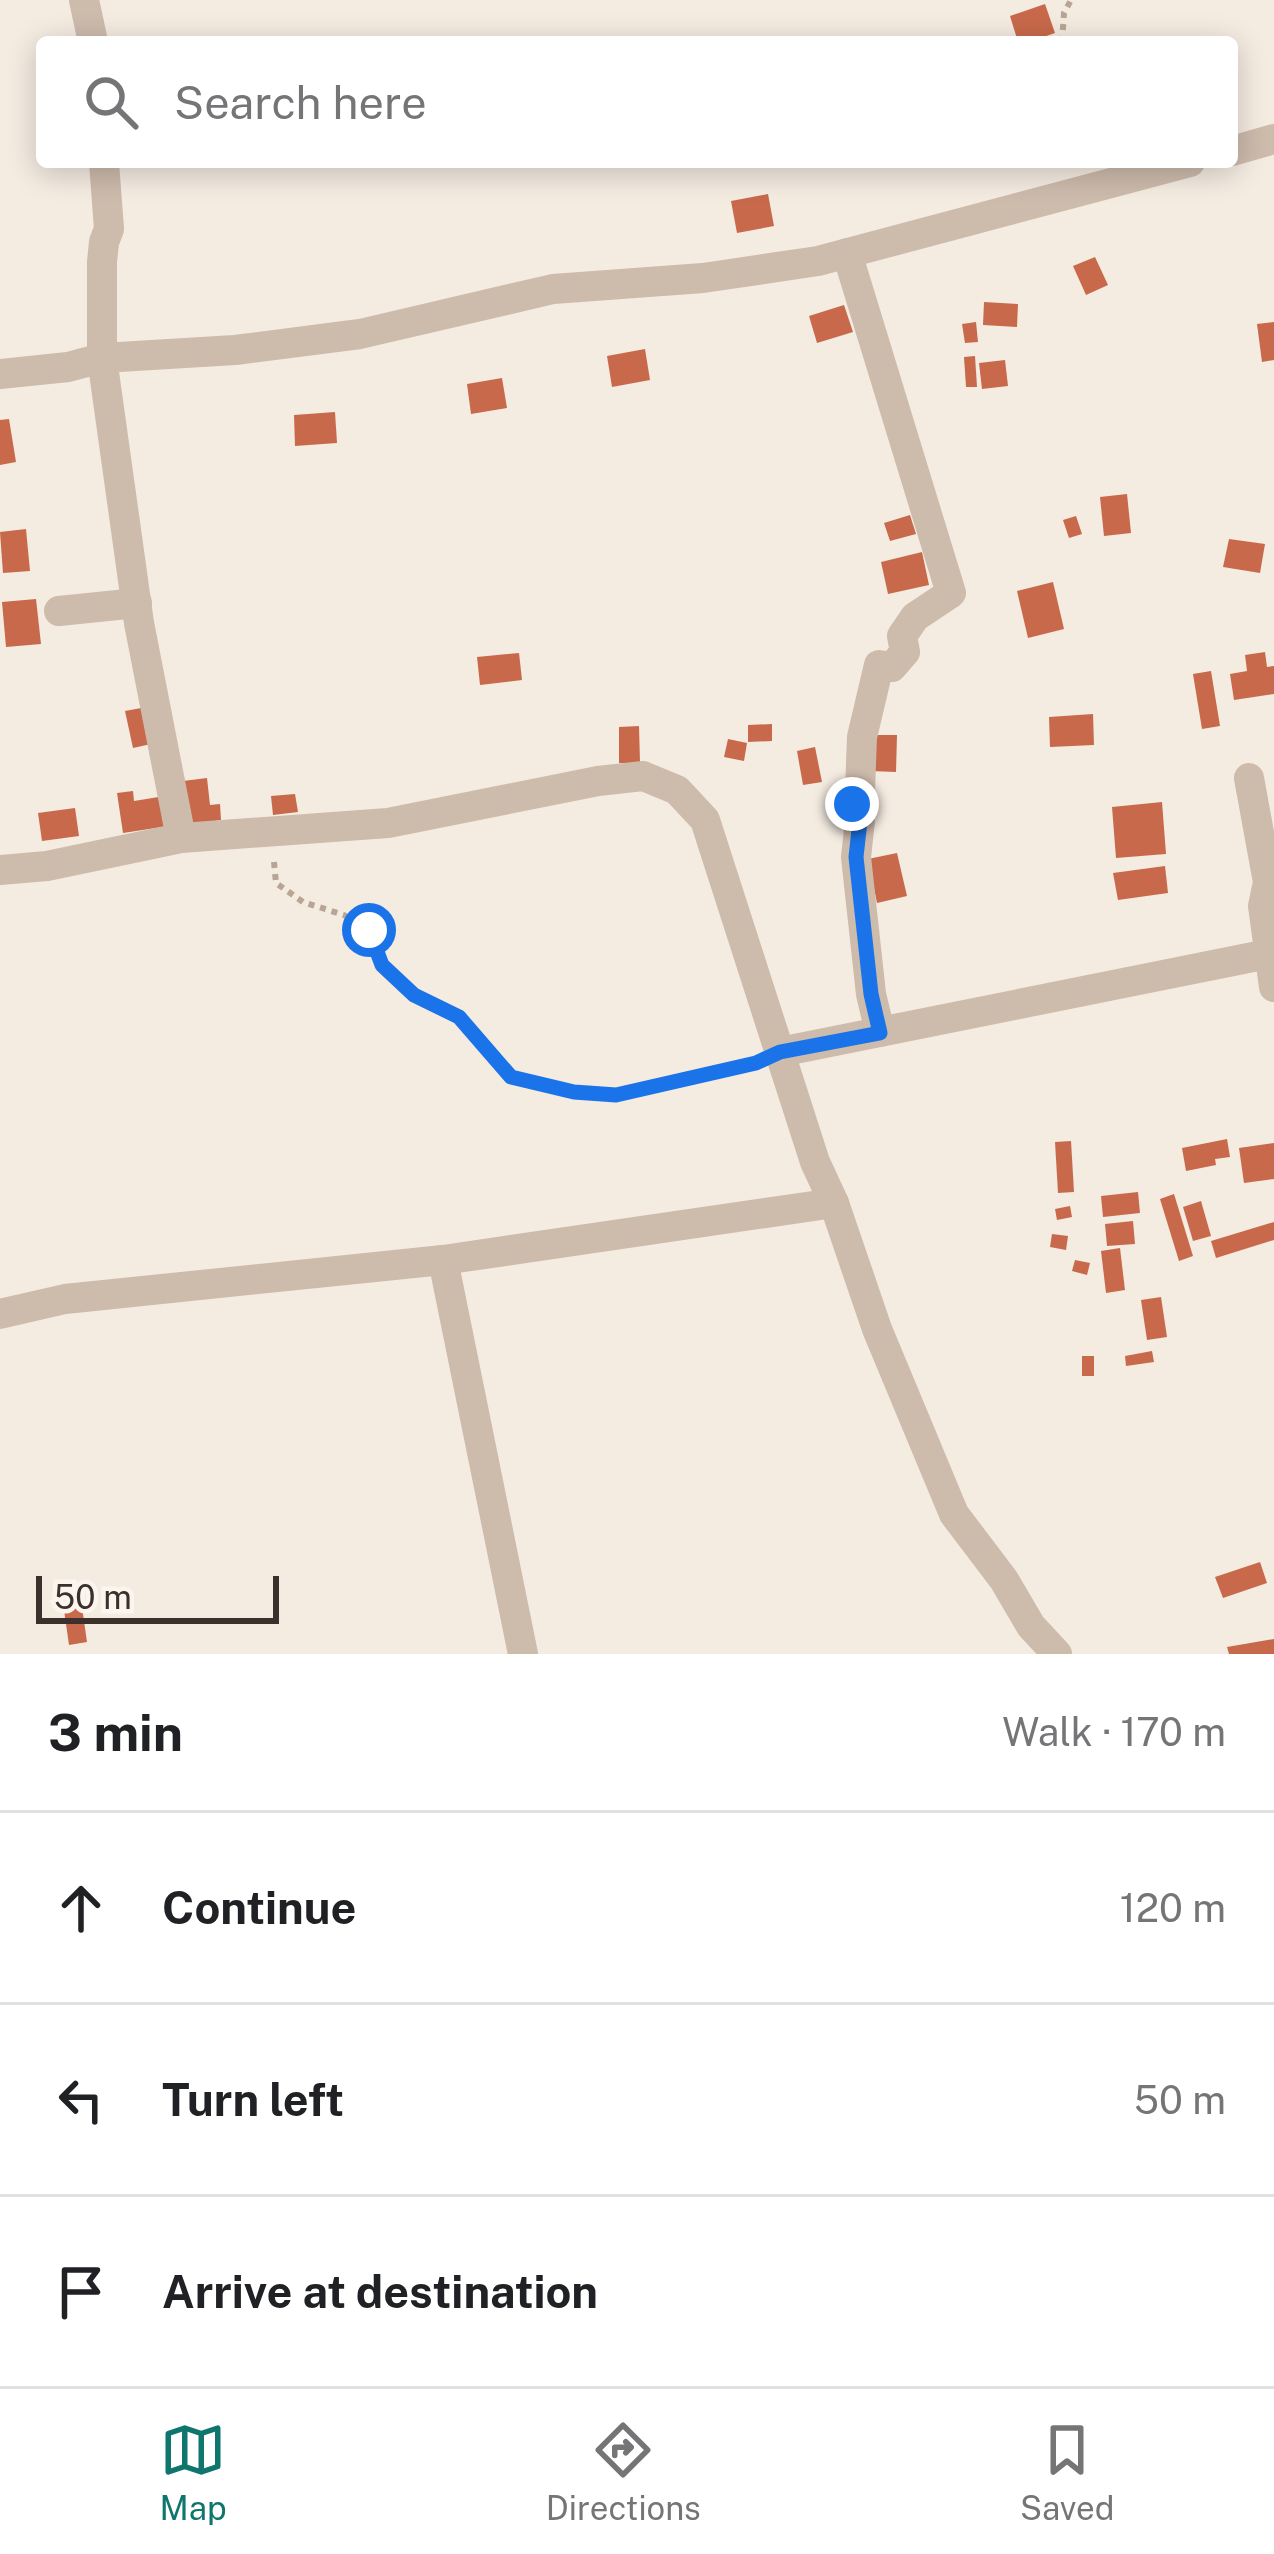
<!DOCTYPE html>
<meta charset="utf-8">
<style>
:root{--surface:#fff;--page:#f2f2f2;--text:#202124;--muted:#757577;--line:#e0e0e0;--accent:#0f766e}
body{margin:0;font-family:"Public Sans",sans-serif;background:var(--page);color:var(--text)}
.scale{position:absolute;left:36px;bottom:30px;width:243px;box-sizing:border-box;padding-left:12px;border:6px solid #3b302b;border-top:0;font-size:33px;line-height:42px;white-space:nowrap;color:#3b302b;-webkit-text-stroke:9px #fbf5ee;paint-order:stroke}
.stop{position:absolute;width:36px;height:36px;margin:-27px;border:9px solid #1a73e8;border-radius:50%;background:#fff}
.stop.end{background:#1a73e8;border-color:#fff;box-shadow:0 3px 12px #0008}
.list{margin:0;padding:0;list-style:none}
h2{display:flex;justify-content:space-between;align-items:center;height:156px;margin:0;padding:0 48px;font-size:51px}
h2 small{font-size:39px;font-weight:400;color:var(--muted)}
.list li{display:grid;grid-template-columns:78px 1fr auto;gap:36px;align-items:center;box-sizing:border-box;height:192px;padding:0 48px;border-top:3px solid var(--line)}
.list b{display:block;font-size:45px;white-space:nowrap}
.list em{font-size:39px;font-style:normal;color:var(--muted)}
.icon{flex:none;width:66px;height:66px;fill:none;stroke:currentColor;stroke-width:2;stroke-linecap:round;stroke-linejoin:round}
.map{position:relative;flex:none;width:1274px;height:1654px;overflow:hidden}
.search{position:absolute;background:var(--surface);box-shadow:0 6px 30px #0003;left:36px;right:36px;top:36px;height:132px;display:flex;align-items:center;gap:30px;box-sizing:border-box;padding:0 42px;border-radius:12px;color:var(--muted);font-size:45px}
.sheet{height:732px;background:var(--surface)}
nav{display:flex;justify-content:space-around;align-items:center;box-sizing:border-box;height:168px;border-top:3px solid var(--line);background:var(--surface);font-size:33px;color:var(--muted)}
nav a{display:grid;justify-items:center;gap:6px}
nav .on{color:var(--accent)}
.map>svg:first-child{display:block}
.building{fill:#c8694b}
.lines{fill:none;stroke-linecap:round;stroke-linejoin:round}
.path{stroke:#b9a596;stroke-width:6;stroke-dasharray:6 6;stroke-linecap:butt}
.minor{stroke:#cdbbac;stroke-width:30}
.route{stroke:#1a73e8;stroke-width:15}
</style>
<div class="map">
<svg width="1274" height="1654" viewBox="0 0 1274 1654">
<rect width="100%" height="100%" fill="#f4ebe1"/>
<g class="building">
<polygon points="1045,4 1055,33 1029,42 1018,42 1010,16"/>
<polygon points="768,194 774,226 737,233 731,201"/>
<polygon points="1095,257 1108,285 1086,295 1073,266"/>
<polygon points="984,302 1018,304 1017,327 983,325"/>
<polygon points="844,305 853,332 817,343 809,316"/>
<polygon points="976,322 978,342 965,343 962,324"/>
<polygon points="1274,322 1274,360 1262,362 1257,324"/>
<polygon points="645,349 650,380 612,387 607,356"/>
<polygon points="975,356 977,387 966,387 964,357"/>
<polygon points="1005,360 1008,386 982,389 979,363"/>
<polygon points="502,378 507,408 471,414 467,384"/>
<polygon points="335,412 337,443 295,446 294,415"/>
<polygon points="9,419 16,462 0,465 0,420"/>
<polygon points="1127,494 1131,533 1104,536 1100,497"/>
<polygon points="910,515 916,534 890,541 884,523"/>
<polygon points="1076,516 1082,534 1069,538 1063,520"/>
<polygon points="26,529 30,571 3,573 0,532"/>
<polygon points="1229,539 1265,544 1260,573 1223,567"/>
<polygon points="922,552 929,585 888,594 881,562"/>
<polygon points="1053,582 1064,629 1028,638 1017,591"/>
<polygon points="36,599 41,644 6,647 2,602"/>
<polygon points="1265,652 1267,667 1274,666 1274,694 1234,700 1230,674 1247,671 1245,655"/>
<polygon points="519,653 522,680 480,685 477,657"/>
<polygon points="1211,671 1220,726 1202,729 1193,674"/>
<polygon points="152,706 160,742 133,748 125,711"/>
<polygon points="1093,714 1094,745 1050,747 1049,717"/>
<polygon points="772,724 772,741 748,742 748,725"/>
<polygon points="639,726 640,763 619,763 619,727"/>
<polygon points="871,735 897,735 896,772 870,771"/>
<polygon points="728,739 747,743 744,761 724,757"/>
<polygon points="815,747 822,782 803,785 797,751"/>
<polygon points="207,778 210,805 220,804 221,820 181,826 175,782"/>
<polygon points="133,791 134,801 171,795 175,825 123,833 117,793"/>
<polygon points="295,794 298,812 273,815 271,796"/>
<polygon points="1162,802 1166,854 1116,858 1112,807"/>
<polygon points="75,808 79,836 42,841 38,813"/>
<polygon points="897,853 907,896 877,903 868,859"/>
<polygon points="1165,866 1168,893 1118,900 1113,873"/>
<polygon points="1227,1139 1230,1157 1215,1159 1216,1165 1186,1171 1182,1148"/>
<polygon points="1071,1141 1074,1192 1058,1193 1055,1142"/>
<polygon points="1274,1143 1274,1179 1244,1183 1239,1148"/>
<polygon points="1138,1192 1140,1213 1103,1217 1101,1196"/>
<polygon points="1174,1194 1193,1256 1179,1261 1160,1199"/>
<polygon points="1201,1201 1211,1236 1193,1241 1183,1207"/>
<polygon points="1070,1206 1072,1217 1057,1220 1055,1209"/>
<polygon points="1133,1221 1135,1244 1107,1246 1105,1224"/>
<polygon points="1274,1222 1274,1240 1216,1258 1211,1241"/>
<polygon points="1052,1234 1068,1236 1066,1250 1050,1247"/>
<polygon points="1120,1248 1125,1290 1106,1293 1101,1251"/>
<polygon points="1075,1260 1090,1263 1087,1275 1072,1271"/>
<polygon points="1161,1297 1167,1337 1147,1340 1141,1300"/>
<polygon points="1152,1351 1154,1362 1126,1366 1125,1356"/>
<rect x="1082" y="1356" width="12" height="20"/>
<polygon points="1260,1562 1267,1583 1223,1598 1215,1577"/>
<polygon points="81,1600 87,1642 69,1645 63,1603"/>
<polygon points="1274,1639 1274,1654 1229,1654 1227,1647"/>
</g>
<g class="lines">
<g class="path">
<polyline points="1062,42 1064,13 1071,0"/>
<polyline points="274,862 276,883 303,902 344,915 369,930 382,965 414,995 459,1017 511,1077 574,1092 616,1095 755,1063"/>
</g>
<g class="minor">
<polyline points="84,0 93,42"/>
<polyline points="1232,151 1274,139"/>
<polyline points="104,162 109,229 104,242 102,262 102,358 139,623 181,838"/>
<polyline points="847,253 951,593 915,617 902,636 905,652 892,667 879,665 862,737 860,791 852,804 860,821 856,857 871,994 880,1032"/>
<polyline points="0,374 68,367 102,358 235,350 360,334 553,289 703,278 818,261 1190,162"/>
<polyline points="59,611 137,603"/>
<polyline points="1249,778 1268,882 1263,906 1274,987"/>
<polyline points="0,870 47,866 181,838 388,823 598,781 643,776 677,790 705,820 815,1162 834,1203 877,1329 954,1514 1004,1580 1031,1626 1057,1654"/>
<polyline points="780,1052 1268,954"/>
<polyline points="443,1260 523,1654"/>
<polyline points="0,1314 65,1299 443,1260 834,1203"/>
</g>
</g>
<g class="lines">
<polyline class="route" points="369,930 382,965 414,995 459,1017 511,1077 574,1092 616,1095 756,1063 780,1052 880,1033 871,994 856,857 860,821 852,804"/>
</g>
</svg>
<div class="scale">50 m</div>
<div class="stop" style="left:369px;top:930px"></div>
<div class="stop end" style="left:852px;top:804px"></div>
<div class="search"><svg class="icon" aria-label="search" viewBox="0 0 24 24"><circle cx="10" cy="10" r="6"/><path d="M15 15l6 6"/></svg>Search here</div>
</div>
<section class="sheet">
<h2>3 min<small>Walk · 170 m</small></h2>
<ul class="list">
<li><svg class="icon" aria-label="ahead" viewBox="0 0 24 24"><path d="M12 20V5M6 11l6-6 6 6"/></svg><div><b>Continue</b></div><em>120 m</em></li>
<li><svg class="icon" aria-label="left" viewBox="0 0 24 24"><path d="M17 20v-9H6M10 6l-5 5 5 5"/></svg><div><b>Turn left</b></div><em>50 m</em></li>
<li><svg class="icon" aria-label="arrive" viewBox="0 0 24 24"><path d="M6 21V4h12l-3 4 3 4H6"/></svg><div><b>Arrive at destination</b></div></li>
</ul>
</section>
<nav>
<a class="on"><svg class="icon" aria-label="map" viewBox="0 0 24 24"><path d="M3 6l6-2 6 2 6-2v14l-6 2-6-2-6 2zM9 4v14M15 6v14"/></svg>Map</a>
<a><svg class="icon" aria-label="directions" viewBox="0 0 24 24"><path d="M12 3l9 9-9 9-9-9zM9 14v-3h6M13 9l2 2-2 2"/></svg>Directions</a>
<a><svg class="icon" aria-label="saved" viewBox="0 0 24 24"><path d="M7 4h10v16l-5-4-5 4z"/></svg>Saved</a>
</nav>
